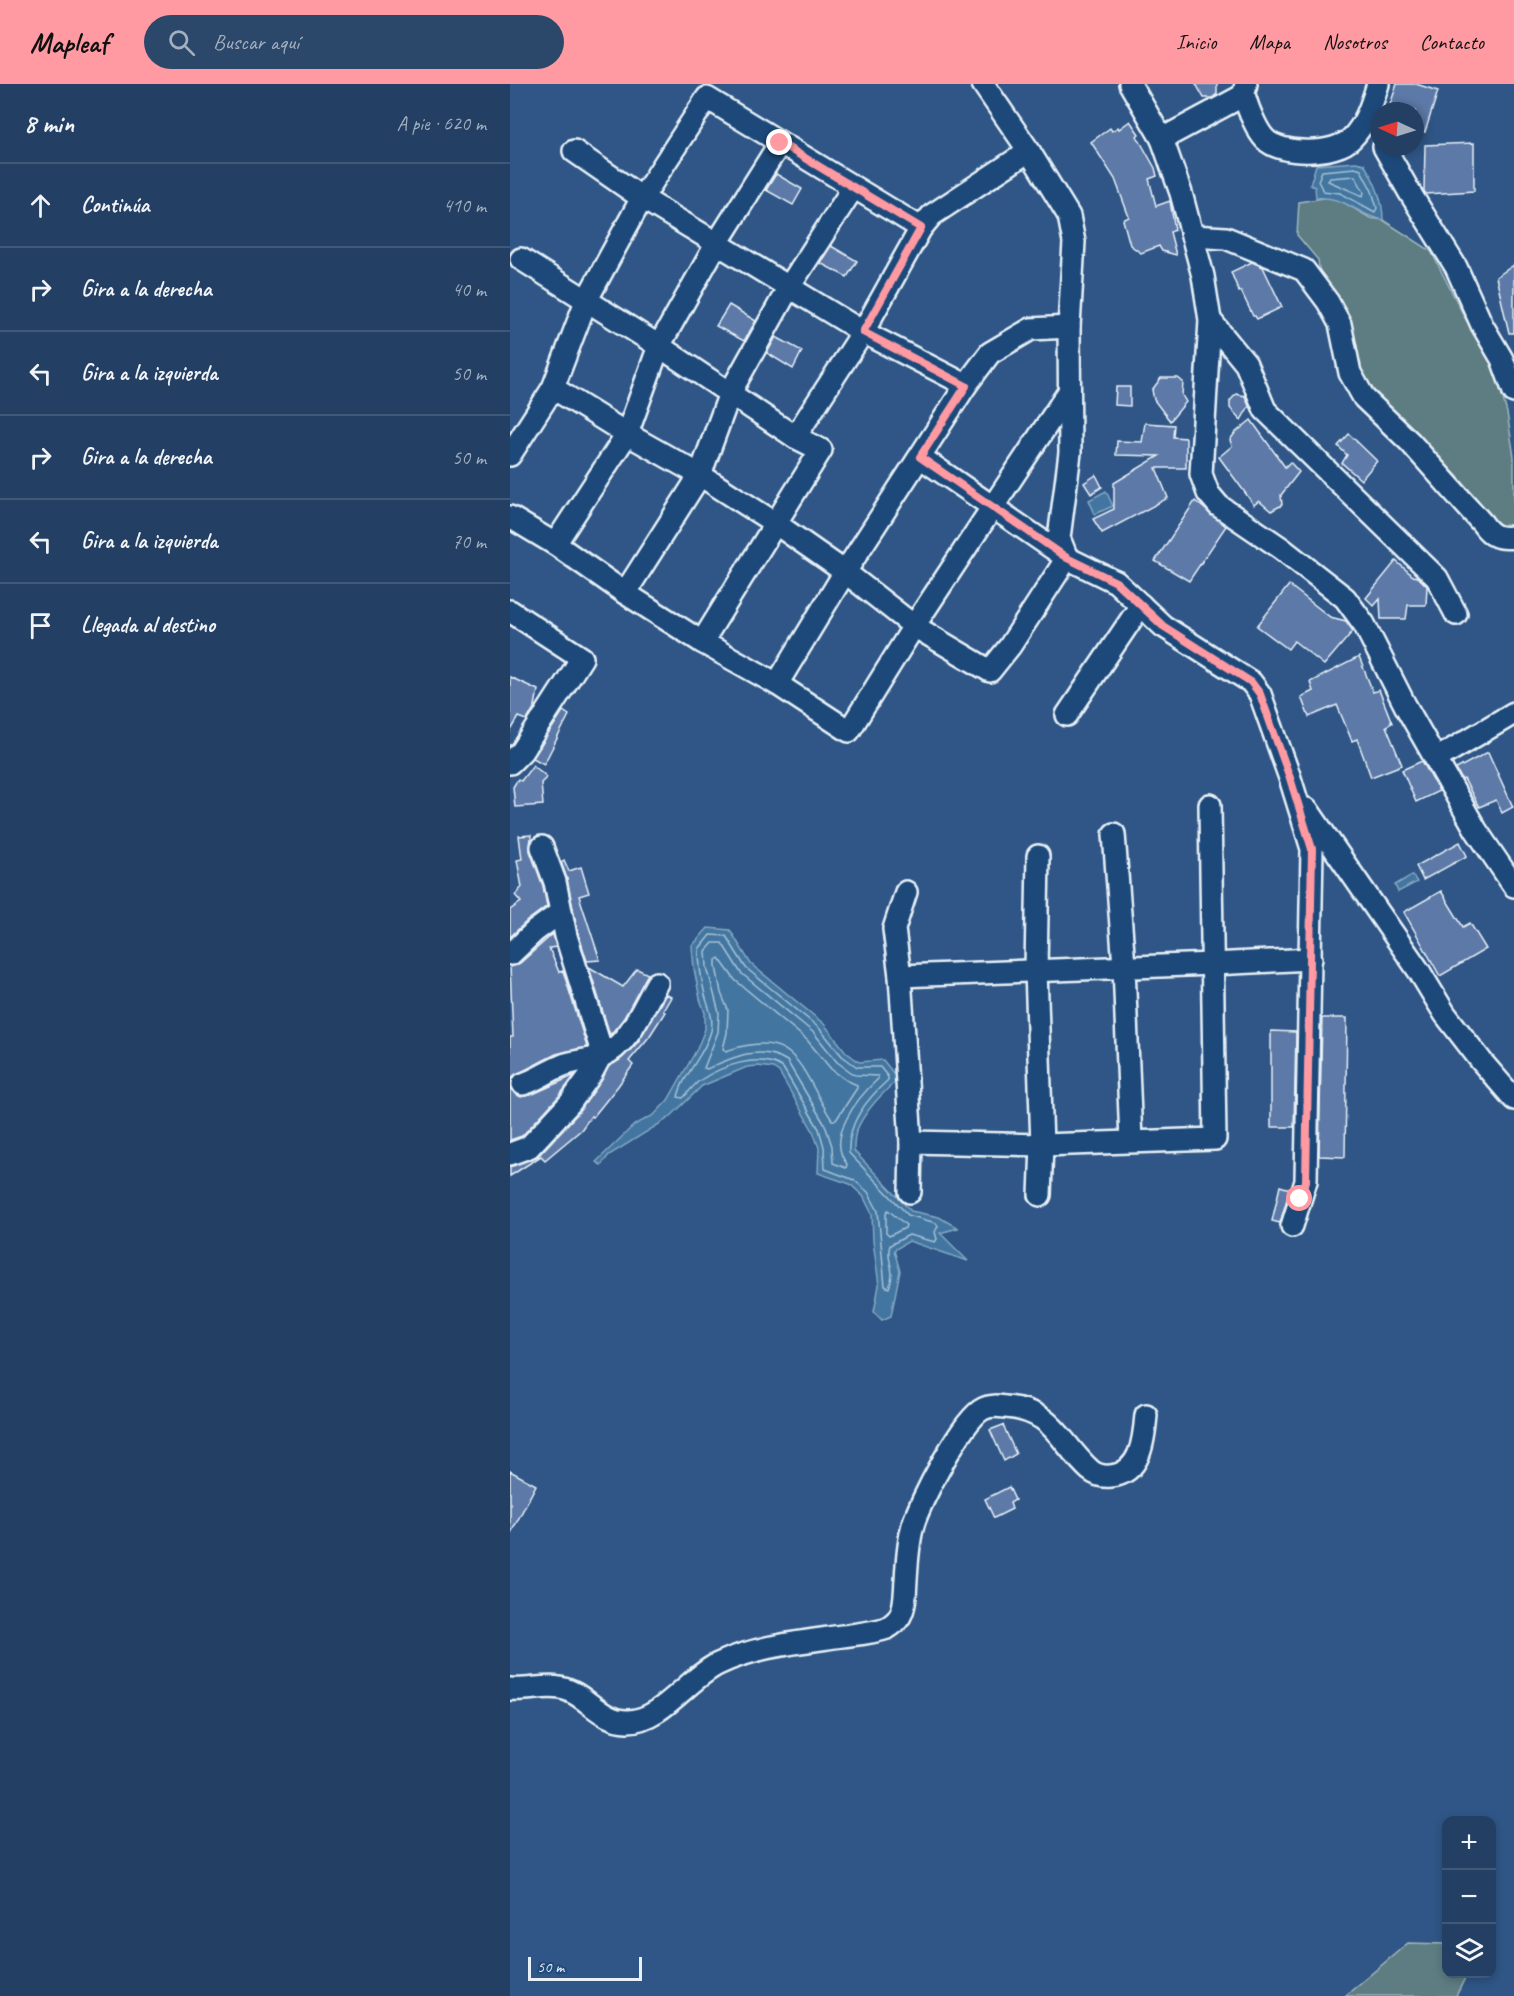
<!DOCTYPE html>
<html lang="es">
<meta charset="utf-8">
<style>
:root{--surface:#234064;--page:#2b476a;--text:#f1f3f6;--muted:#a3afbf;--line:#405978;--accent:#ff9aa2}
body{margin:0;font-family:Caveat,sans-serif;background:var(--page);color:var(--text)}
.controls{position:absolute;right:18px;bottom:18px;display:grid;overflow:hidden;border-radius:12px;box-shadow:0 3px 9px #0003}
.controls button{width:54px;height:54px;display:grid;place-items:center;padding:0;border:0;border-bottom:2px solid var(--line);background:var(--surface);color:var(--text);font:30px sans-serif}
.compass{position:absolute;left:860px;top:18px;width:54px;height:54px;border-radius:50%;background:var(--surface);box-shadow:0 3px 9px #0003;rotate:274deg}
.scale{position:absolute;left:18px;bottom:15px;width:114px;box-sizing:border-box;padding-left:6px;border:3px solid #e8f1f8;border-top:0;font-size:16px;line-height:21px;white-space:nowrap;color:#e8f1f8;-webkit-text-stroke:4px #1f4a7a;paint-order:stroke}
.stop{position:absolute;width:18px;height:18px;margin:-14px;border:4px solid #ff9aa2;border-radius:50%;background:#fff}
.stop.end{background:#ff9aa2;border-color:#fff;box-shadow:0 2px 6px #0008}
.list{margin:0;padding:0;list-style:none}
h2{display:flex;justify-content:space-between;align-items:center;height:78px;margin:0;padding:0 24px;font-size:26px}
h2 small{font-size:20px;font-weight:400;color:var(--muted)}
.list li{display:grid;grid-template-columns:39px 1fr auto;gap:18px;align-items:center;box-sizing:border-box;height:84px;padding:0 24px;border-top:2px solid var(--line)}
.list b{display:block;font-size:22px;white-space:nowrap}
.list em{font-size:20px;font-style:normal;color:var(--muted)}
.icon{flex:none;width:33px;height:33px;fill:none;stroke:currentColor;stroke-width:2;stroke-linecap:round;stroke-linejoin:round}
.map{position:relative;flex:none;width:1004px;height:1912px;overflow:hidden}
header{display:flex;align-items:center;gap:36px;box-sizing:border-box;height:84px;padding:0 30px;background:var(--accent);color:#111}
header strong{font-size:28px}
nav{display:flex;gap:33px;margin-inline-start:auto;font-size:21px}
.search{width:420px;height:54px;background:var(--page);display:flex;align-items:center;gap:15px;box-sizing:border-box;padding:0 21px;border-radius:33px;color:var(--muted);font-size:22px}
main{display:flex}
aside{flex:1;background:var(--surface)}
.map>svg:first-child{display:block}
.green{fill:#5d7d82;stroke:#a2b7bd;stroke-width:1.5}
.water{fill:#4376a0;stroke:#85a7c3;stroke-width:1.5}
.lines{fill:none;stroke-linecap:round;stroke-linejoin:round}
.shore{stroke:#a6c0d5;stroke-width:1.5}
.building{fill:#5d79a7;stroke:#e8f1f8;stroke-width:1.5}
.minor-casing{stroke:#e8f1f8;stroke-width:26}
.minor{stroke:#1f4a7a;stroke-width:21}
.route{stroke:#ff9aa2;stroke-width:8}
</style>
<header>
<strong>Mapleaf</strong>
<div class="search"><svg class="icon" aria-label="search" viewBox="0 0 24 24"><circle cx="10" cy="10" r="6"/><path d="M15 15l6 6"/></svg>Buscar aquí</div>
<nav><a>Inicio</a><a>Mapa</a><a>Nosotros</a><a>Contacto</a></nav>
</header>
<main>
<aside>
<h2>8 min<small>A pie · 620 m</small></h2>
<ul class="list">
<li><svg class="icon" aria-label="ahead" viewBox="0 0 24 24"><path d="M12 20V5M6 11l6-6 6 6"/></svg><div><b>Continúa</b></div><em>410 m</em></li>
<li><svg class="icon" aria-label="right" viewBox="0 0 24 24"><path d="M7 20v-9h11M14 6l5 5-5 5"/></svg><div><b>Gira a la derecha</b></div><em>40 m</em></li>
<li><svg class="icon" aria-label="left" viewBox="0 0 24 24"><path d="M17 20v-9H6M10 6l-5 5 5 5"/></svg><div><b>Gira a la izquierda</b></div><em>50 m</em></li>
<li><svg class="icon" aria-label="right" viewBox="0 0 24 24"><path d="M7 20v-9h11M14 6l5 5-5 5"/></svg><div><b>Gira a la derecha</b></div><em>50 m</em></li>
<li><svg class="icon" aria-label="left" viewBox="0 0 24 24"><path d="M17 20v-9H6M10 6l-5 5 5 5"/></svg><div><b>Gira a la izquierda</b></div><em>70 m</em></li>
<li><svg class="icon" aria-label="arrive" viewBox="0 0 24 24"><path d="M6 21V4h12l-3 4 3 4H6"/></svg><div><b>Llegada al destino</b></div></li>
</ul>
</aside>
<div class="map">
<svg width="1004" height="1912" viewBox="0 0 1004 1912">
<rect width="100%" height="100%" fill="#2f5686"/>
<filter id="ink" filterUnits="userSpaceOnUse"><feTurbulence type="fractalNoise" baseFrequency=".0167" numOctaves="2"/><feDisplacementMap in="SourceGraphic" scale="12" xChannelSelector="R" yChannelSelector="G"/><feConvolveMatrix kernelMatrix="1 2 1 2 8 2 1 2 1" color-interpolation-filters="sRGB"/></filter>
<g filter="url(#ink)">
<g class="green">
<polygon points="820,113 828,115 860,134 873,136 921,167 955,234 984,282 997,329 1004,373 1004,444 990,445 979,436 951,396 847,291 845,258 834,222 810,191 808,176 787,151 789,118"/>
<polygon points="898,1859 936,1860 936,1890 957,1890 946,1912 835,1912"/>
</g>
<g class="water">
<path d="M846,78L854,80C865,97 873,115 873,136C846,131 837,112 806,114L805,103L800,101L806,81Z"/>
<polygon points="596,407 603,422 585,430 579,416"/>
<polygon points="902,791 907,798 888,808 885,801"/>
<path d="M198,844L220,846L241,880L314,940L336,968L349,978L373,976L388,995C372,1010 354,1027 346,1048C344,1054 344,1061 344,1067L401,1127L429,1133L448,1144L430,1149L458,1177L399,1157L384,1166L390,1187L381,1232L372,1236L364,1228L369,1201L363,1157L362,1130L353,1112L340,1100L308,1089L309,1064L303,1047L269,988L263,984L248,982L237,983L192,1002L159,1034L99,1071L91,1081L86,1078L124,1041L144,1031L158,1016L187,965L195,945V929L190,915L184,885L182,862Z"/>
</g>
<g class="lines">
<g class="shore">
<polygon points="845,84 851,86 862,107 867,124 865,128 830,109 813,107 808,97 812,87"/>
<polygon points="845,92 854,108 853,112 818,97 820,94"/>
<path d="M200,851L216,852L236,884L309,944L332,972L347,983H370L378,993V996C357,1015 337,1039 339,1069L398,1131L426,1139L428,1142L425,1148L427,1155L425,1158L399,1151L380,1161C375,1175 387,1185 379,1204L375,1202L368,1127L358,1108L344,1096L315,1085L314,1063L309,1045L273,984C249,968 211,982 189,997C183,1002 178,1009 173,1014L168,1013C173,990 195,971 201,947C204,933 198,923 195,911C191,895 189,881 189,865Z"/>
<path d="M203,859H212L231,889L304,949L327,978L345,991L368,992V995C348,1013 315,1054 337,1080L336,1084L323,1079L322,1062L315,1041L277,977C251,960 223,973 197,985L194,984L208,948L209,929L197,883L196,867Z"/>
<path d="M209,874L225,896L297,956L321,985L336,996L347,1001V1004L326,1036H322C290,987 289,942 216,967L213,965L217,949L218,926L211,909L206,882V876Z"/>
<polygon points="378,1126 396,1141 395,1144 379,1152 376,1149 376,1129"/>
</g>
</g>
<g class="building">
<polygon points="686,0 707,0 707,10 702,14 694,14"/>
<polygon points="887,0 906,0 928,7 915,48 905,45 905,27 878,27"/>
<polygon points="620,37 629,50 627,52 645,84 647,92 639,95 646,122 660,117 665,146 660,148 666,171 652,167 649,162 631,169 620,161 613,136 619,133 605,95 581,58 600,44 602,47 608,43 609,45"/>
<polygon points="964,59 964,107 916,110 914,107 915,61"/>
<polygon points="266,90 292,105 283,121 256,106"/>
<polygon points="321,162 347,177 337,193 310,179"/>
<polygon points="742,178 753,183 772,223 747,235 745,232 743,232 731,207 729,208 721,188"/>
<polygon points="1004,181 1004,249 999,249 986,193"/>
<polygon points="219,221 246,237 234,257 206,242"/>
<polygon points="266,253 292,267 283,285 257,269"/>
<polygon points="651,294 668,294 673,298 672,311 676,318 660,337 644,316 642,306"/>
<polygon points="606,303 620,303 620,322 605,321"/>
<polygon points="726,310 735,312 739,322 731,336 720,324 720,317"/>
<polygon points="741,336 775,383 780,378 789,388 771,411 772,421 761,427 749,417 744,421 709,373 722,362 720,356 725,349"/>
<polygon points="635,339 664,341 663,353 676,354 676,384 646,384 658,414 592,449 583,435 604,425 604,399 649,372 606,371 607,357 632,358"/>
<polygon points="839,350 867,377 851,396 832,379 837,371 828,362"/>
<polygon points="586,391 592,403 581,410 574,399"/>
<polygon points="685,417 716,442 679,497 645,477"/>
<polygon points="886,477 903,492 908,493 917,502 916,521 898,521 896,535 871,535 870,515 864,522 856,514"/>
<polygon points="779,501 820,533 836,537 843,547 814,581 784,557 778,565 747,542"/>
<polygon points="849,573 863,608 869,606 882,639 876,642 892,681 861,693 847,655 842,657 827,621 799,633 791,613 803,607 800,598"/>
<polygon points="0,593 28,606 25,622 17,636 9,633 0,648"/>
<polygon points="53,627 59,631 34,680 23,674"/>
<polygon points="978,668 1003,723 992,729 986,716 969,723 954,695 952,696 946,685"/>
<polygon points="912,677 929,707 906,718 892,686"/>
<polygon points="23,681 37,693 31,699 33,721 5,723 3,703 8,695 11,697"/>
<polygon points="21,751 20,767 33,802 37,822 17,837 0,853 0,826 11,818 5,811 12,803 7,776 12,775 9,752"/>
<polygon points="950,758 957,772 913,796 906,782"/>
<polygon points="54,776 59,787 71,783 79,809 69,812 90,876 77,877 68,849 57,795 51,778"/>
<polygon points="931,807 953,843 960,839 976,865 930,892 894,828"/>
<polygon points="43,850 46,863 39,864 49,888 53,887 77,963 46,970 3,992 0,998 1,1005 5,1010 11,1013 23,1010 65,991 50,1011 12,1052 0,1056 0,953 3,953 0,882 10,879"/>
<polygon points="79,883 113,903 127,885 138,890 114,934 100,951"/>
<polygon points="156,910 161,913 153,927 155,928 139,953 119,977 123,981 108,1002 83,1033 81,1032 71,1046 35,1076 31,1072 0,1092 0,1082 28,1072 69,1028 91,997 99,982 110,976 128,958"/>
<polygon points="812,934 837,934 835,1073 809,1072"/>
<polygon points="761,947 786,948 784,1043 761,1043"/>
<polygon points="770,1102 780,1105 770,1139 762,1137"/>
<polygon points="493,1341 506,1370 494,1377 480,1346"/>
<polygon points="0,1387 26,1401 0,1451"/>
<polygon points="499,1403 505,1416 500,1419 502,1425 484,1434 475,1415"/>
</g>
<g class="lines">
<defs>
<g id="minor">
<polyline points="473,0 519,67 559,132 564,158 559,243 560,369 549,454 557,474 606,498 653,542 741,598 750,610 780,694 802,765 796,1097 782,1142"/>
<polyline points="620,0 652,55 671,109 693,192 700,236 691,390 698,409 709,422 771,464 835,514 854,540 895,621 966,746 1004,802"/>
<path d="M736,0C735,5 733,9 735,14C738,25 747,47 755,55C771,72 826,71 842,54C856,40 862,19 868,0"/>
<polyline points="652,55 734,11"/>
<polyline points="874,63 900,109 946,183 972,241 992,275 1004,308"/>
<polyline points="64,67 132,114 353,248 456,301"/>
<path d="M682,152L716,154L794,186L818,218L830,240L840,289L854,314L900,358L972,439C981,452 988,455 1004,453"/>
<polyline points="11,175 149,262 285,353"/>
<polyline points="700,236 736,280 755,326 927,494 946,530"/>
<polyline points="43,304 117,350 190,391 265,439 335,488 404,542 480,587 500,562 557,474 410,373"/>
<polyline points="0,371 43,304 76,217 132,114 197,14 411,144"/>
<polyline points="0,433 45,460 115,509 192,558 267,600 339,647 404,542 558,309"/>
<polyline points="45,460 117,350 149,262 207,159 270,59"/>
<polyline points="115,509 190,391 220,309 279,203 343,104"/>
<polyline points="0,527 72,574 12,667 0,679"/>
<polyline points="192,558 311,366 285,353 353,248 411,144 422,131 519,67"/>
<polyline points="267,600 335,488 456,301 480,269 521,245 559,243"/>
<polyline points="557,631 631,521"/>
<polyline points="926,675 1004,629"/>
<polyline points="797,725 909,887 935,930 972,978 1004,1015"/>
<polyline points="604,750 614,882 621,1057"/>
<polyline points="528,772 526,886 532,1061 530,1111"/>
<polyline points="396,808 384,845 390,892 401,1058 400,1108"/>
<polyline points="1,870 25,847 51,828"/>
<polyline points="390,892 703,880 801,875"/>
<path d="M13,1000C27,996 38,987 51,982C64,976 79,977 92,972C119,961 133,923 147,899"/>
<polyline points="401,1058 532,1061 705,1055 700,721"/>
<polyline points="0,1070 19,1063 60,1019 81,990 90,973 90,962 56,852 45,798 32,763"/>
<path d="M0,1605C16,1607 34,1601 50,1604C75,1608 90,1638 118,1637C151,1637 177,1595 208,1580C246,1562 291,1558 332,1552C347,1550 363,1549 377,1544C382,1541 387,1537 390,1532C396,1521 395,1507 396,1496C397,1478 398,1459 403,1441C409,1419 453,1334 473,1325C480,1321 488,1322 495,1323C544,1326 549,1358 580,1386C586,1391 593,1393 601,1392C631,1389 634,1355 636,1331"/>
</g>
</defs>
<use href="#minor" class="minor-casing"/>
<use href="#minor" class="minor"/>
</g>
</g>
<g class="lines" filter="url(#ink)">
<polyline class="route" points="270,59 411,144 353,248 456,302 410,373 557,474 606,498 653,542 741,598 750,610 780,694 802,765 796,1097 790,1115"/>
</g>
</svg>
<div class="controls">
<button>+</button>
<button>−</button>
<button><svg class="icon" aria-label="layers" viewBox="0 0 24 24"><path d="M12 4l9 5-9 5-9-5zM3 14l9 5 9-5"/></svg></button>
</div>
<svg class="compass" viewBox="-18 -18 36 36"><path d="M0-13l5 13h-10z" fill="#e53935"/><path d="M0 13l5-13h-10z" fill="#a3afbf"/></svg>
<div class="scale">50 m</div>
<div class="stop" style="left:790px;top:1115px"></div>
<div class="stop end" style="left:270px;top:59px"></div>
</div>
</main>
